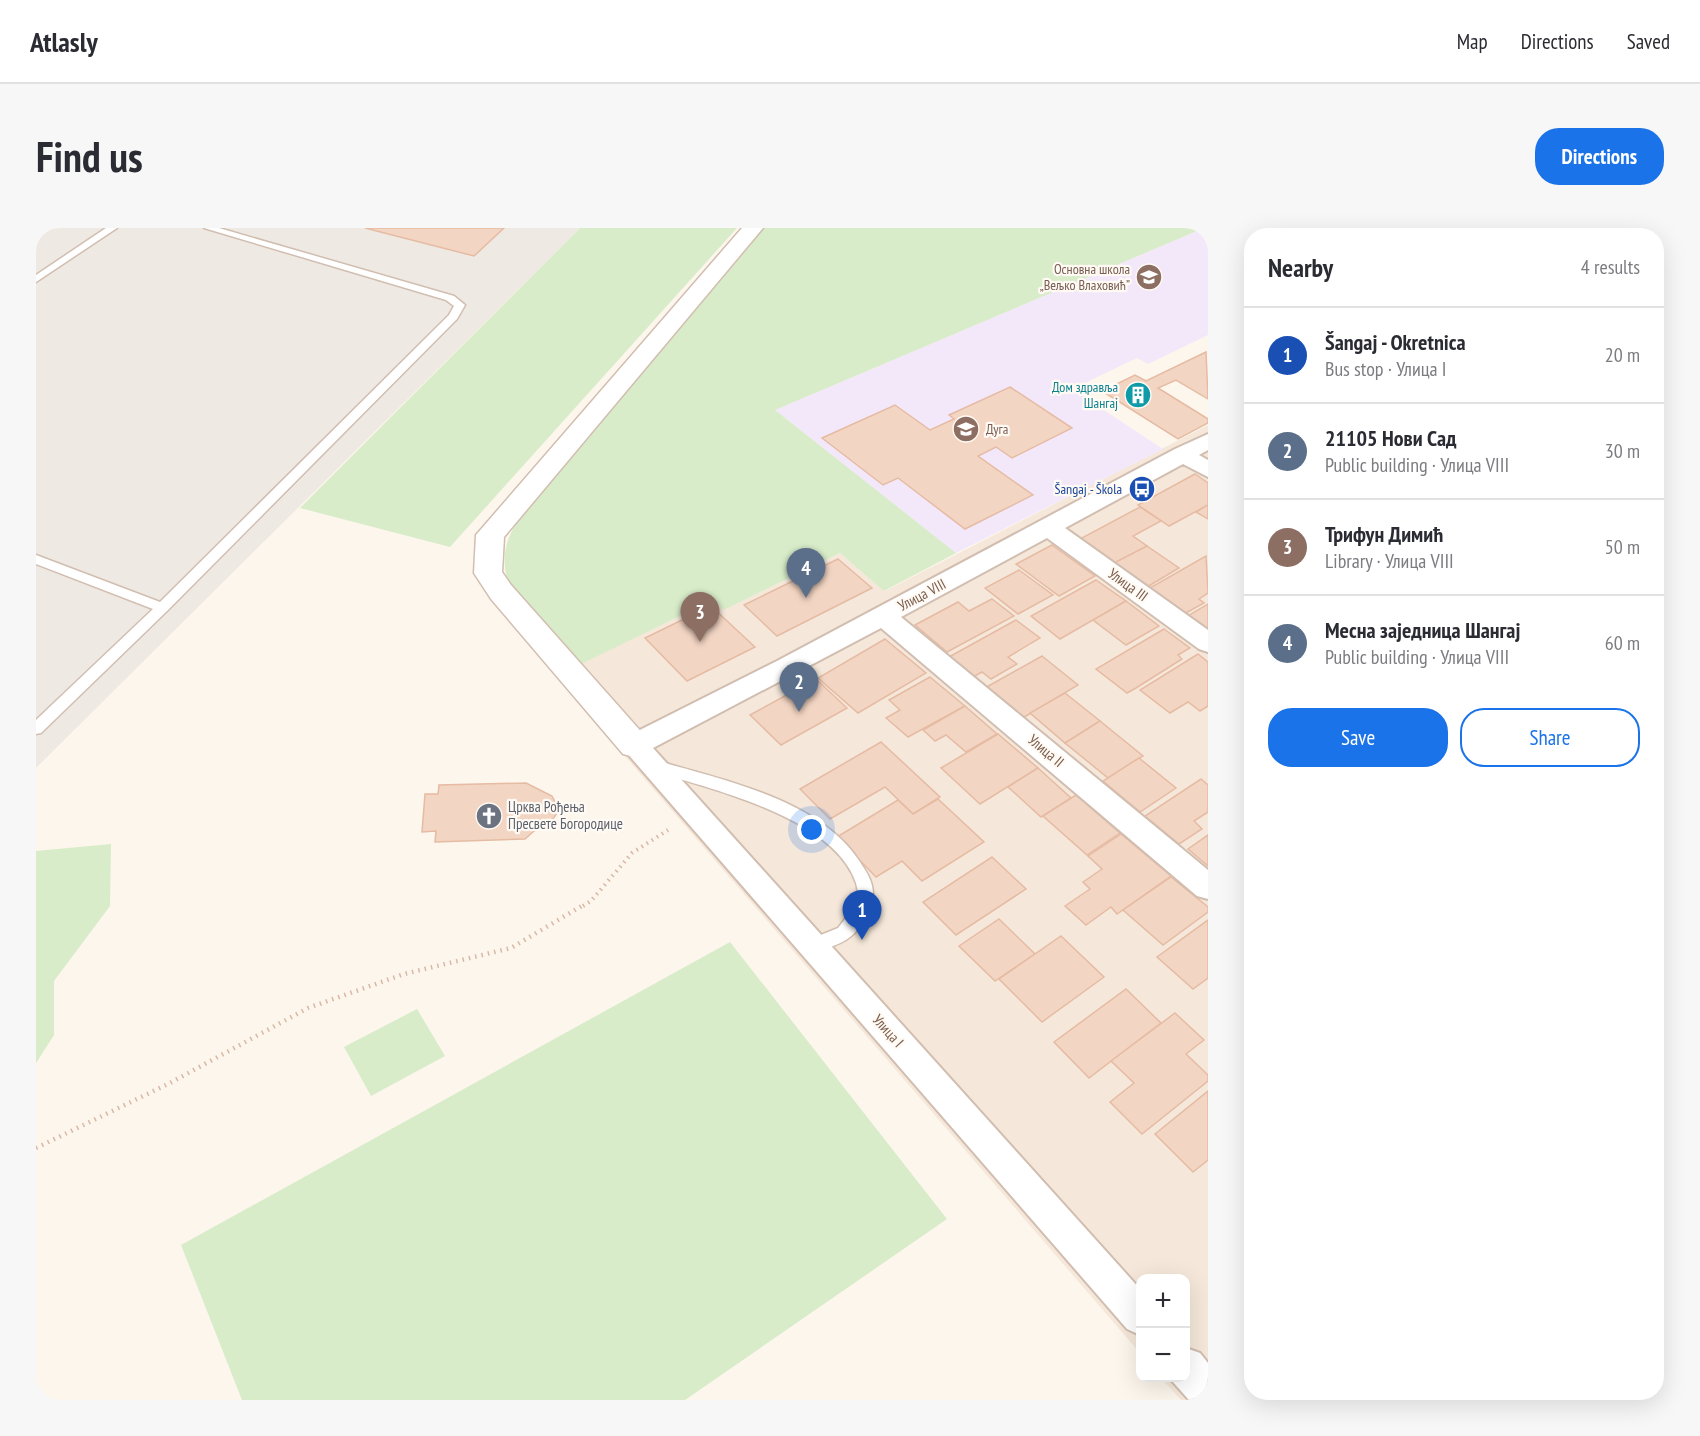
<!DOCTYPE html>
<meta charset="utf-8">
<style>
:root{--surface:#fff;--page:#f7f7f7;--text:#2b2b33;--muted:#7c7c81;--line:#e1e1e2;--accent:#1a73e8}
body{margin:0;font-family:"PT Sans Narrow",sans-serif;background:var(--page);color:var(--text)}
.controls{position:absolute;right:18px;bottom:18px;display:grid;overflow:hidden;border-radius:12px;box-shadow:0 6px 24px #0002}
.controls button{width:54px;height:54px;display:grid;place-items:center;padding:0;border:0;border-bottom:2px solid var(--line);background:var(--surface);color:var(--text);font:30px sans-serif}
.you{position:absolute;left:776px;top:602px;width:21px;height:21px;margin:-15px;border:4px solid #fff;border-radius:50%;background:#1a73e8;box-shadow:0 0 0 9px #1a73e833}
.badge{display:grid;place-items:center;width:39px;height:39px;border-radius:50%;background:var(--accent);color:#fff;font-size:20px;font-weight:700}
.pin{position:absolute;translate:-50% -50px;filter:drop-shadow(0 2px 3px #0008)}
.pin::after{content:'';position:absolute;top:32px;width:21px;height:18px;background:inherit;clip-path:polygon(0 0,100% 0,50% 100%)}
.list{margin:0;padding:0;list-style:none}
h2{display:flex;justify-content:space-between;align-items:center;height:78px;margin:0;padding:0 24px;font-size:26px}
h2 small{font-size:20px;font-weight:400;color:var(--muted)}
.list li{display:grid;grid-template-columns:39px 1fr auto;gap:18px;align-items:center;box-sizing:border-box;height:96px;padding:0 24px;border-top:2px solid var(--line)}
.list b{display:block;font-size:22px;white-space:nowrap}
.list p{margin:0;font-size:20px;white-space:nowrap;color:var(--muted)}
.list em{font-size:20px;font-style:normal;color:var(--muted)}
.actions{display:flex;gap:12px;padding:18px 24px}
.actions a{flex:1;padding:14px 0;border:2px solid var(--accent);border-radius:24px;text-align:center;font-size:21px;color:var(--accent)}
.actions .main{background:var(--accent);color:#fff}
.map{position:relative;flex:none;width:1172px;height:1172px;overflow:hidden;border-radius:24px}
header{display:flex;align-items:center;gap:36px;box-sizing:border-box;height:84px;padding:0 30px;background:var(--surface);border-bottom:2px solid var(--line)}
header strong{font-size:28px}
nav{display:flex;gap:33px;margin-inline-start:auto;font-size:21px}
.intro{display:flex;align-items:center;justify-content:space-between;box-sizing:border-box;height:144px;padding:0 36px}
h1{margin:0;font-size:42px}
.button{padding:15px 27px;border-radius:24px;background:var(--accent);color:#fff;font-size:21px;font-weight:700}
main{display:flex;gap:36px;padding:0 36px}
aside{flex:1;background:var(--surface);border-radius:24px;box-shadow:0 6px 24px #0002}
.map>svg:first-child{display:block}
.residential{fill:#f5e8da}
.industrial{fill:#efe9e4}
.education{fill:#f3e8fa}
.green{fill:#d8ecc9}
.building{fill:#f3d5c3;stroke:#e6bba3;stroke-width:1.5}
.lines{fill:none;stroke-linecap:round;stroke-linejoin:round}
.service-casing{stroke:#d1beb0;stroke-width:3}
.minor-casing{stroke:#d1beb0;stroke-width:4}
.tertiary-casing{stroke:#d1beb0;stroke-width:3}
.path-far1{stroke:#d9b8a5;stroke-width:4;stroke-dasharray:1.5 4.5;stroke-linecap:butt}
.path{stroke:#d9b8a5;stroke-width:4.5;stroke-dasharray:1.5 5;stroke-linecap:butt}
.service{fill:#fff;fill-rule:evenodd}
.minor{fill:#fff;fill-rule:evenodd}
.tertiary{fill:#fff;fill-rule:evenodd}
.labels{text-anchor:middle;stroke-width:4.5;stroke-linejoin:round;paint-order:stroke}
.far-education-label{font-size:14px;fill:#785e54;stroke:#fffaf3;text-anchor:end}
.far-culture-label{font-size:14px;fill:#0d838f;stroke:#fffaf3;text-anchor:end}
.far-transit-label{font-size:14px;fill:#164399;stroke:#fffaf3;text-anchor:end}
.street-label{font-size:15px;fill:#7a5c4d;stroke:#fffaf3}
.worship-label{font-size:15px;fill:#5b616d;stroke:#fffaf3;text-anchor:start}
</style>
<header>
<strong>Atlasly</strong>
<nav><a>Map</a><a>Directions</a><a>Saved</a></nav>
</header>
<div class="intro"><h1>Find us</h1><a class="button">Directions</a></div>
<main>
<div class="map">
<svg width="1172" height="1172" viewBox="0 0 1172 1172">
<rect width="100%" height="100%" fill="#fdf6ec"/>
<polygon class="residential" points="1172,197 1172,1172 1145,1172 1125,1150 1150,1150 1150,1050 1104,1050 1104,1125 519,447 678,372 688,382 804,325 849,363"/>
<polygon class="industrial" points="0,0 544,0 0,540"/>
<polygon class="education" points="1168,0 1172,0 1172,107 1112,136 1101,130 1036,161 1127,221 920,325 739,182"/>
<g class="green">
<polygon points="544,0 701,0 414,319 264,280"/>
<path d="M728,0H1168L739,182L920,325L848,363L804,325L688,382L677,372L545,436L472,355C465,331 469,310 484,290Z"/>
<polygon points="75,616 74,678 18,753 18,807 0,835 0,623"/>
<polygon points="694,714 911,991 649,1172 206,1172 145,1017"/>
<polygon points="381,781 409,828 335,868 308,819"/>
</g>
<g class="building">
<polygon points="329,0 468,0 438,28"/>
<polygon points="1170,124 1172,171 1140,152 1122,160 1172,191 1172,195 1142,211 1066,163 1099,147 1110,153"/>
<polygon points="974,159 1036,200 976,230 960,219 942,228 997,267 929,301 862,250 847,257 786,210 859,177 894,202 918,191 913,187"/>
<polygon points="1159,246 1172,255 1172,277 1133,298 1102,277"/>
<polygon points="1172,277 1172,291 1160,284"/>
<polygon points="1104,279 1125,293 1097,308 1111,318 1077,336 1042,312"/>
<polygon points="1016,317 1059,348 1023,368 980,336"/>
<polygon points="1111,318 1143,340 1111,359 1078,335"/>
<polygon points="1170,328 1172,365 1163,371 1168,375 1148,386 1112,361"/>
<polygon points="802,331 836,360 741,408 708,377"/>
<polygon points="983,342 1017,367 982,386 949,360"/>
<polygon points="1060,352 1090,373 1024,411 995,388"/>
<polygon points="956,371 978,388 911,424 879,397 922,374 933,383"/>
<polygon points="1090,373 1123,398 1090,417 1057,392"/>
<polygon points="1172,376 1172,405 1150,389"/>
<polygon points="675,378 719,419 651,453 609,410"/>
<polygon points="980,392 1004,410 972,429 981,436 955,451 946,444 937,449 913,429"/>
<polygon points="1128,401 1154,420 1142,427 1146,431 1100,460 1091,465 1060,441"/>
<polygon points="849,411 890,445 822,485 782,450"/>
<polygon points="1162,426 1172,434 1172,478 1164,483 1152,474 1134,485 1104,462"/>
<polygon points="1006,428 1042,457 985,491 949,460"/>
<polygon points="894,449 929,478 872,509 850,490 864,482 853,472"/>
<polygon points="780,451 811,480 745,517 714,487"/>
<polygon points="1029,465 1064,493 1029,515 994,485"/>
<polygon points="929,478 961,506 930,524 910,507 899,513 887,502"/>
<polygon points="1064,493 1107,528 1072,550 1029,515"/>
<polygon points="962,506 1002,540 944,576 905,540"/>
<polygon points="845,514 904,569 877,586 849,559 794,591 764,561"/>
<polygon points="1103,530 1140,560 1104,584 1067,553"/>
<polygon points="1002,540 1035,570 1005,589 972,559"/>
<polygon points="1165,551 1172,557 1172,584 1158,593 1166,601 1143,616 1109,588"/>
<polygon points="490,555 516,568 523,582 515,594 498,603 489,611 399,614 400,603 386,604 389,566 402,566 403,557"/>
<polygon points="1040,567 1084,605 1051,627 1007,588"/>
<polygon points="902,571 948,614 886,653 866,633 840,649 801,609 862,572 877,586"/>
<polygon points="1085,606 1135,648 1081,686 1075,679 1050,697 1029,678 1054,661 1047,654 1066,641 1052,628"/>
<polygon points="1172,607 1172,638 1152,621"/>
<polygon points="956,629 990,661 920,707 887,674"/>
<polygon points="1135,649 1172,679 1172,684 1127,717 1087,682"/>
<polygon points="963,691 999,726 959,753 923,718"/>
<polygon points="1172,692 1172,750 1157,761 1121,729"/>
<polygon points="1025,708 1068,749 1006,794 963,751"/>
<polygon points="1090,761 1125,795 1053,850 1018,814"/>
<polygon points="1139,785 1168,812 1150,826 1172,847 1172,853 1106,906 1074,874 1098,855 1075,833"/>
<polygon points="1172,863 1172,932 1157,944 1119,906"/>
</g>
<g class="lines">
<defs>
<g id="service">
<polygon points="70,0 81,0 0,54 0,47"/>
<polygon points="168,0 183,0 418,68 429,77 421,91 131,383 5,505 0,506 0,492 117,381 0,336 0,327 124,374 413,87 418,78 410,72"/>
<path d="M619,532C686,552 784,571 824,634C831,645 837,653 837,667C838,680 825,701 814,709C805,717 787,721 776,725L770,723L768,718L770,713L802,700L822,674C822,668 822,661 820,655C797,588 673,561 614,542L612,538Z"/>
</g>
<g id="minor">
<polygon points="1172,206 1172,222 1163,227 1172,232 1172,249 1147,236 1029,300 1172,402 1172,424 1163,421 1011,310 865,389 1172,642 1172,671 1161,668 845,400 617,520 1104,1061 1104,1107 1091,1101 584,517 588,510 741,433 1139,221"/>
<polygon points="1150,1120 1164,1125 1172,1135 1172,1172 1153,1172 1136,1153 1135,1150 1150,1150"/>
</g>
<polygon id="tertiary" points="706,0 727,0 468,309 466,344 475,357 609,508 614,517 609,526 598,529 587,526 455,371 438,345 440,307"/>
</defs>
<use href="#service" class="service-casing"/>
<use href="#minor" class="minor-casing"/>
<use href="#tertiary" class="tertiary-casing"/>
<polyline class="path-far1" points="547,678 555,673 596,625 632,602"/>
<polyline class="path" points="0,920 132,856 272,780 368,746 475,720 549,676"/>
<use href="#service" class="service"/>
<use href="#minor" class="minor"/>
<use href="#tertiary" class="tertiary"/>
</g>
<defs>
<symbol id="school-disc" viewBox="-11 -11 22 22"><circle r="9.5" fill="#8d6e63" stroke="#fffaf3"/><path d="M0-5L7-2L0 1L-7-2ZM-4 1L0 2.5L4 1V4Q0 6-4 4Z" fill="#fff"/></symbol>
<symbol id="building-disc" viewBox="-11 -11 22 22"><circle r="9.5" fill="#0f9aa8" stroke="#fffaf3"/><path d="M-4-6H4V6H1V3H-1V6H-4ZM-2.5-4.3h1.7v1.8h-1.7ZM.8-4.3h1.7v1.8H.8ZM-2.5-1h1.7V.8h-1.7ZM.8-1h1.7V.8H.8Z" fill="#fff"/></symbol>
<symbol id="bus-disc" viewBox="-11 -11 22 22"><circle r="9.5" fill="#1a4fb4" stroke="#fffaf3"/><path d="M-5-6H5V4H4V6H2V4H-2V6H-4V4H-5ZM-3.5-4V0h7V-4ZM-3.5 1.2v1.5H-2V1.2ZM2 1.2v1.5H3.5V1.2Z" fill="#fff"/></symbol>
<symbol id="church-disc" viewBox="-11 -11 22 22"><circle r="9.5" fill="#6b7280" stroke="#fffaf3"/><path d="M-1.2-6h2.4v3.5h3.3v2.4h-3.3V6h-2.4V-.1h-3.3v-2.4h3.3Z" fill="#fff"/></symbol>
</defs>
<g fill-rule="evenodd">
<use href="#school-disc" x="1098" y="34" width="30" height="30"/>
<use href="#building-disc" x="1087" y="152" width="30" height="30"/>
<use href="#school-disc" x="915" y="186" width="30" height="30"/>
<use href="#bus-disc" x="1091" y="246" width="30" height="30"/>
<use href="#church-disc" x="438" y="573" width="30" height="30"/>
</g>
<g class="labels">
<g class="far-education-label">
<text x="1094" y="46">Основна школа<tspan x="1094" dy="16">„Вељко Влаховић”</tspan></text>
<text x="950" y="206" text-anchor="start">Дуга</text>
</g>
<g class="far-culture-label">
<text x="1082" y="164">Дом здравља<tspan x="1082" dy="16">Шангај</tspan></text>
</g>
<g class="far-transit-label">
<text x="1086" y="266">Šangaj - Škola</text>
</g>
<g class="street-label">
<text transform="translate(1092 357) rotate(36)" y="5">Улица III</text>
<text transform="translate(886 367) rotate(-28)" y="5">Улица VIII</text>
<text transform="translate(1010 523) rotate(40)" y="5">Улица II</text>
<text transform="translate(852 803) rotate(48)" y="5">Улица I</text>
</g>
<g class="worship-label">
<text x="472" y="584">Црква Рођења<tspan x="472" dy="17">Пресвете Богородице</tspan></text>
</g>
</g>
</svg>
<div class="controls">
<button>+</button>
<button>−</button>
</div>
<div class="you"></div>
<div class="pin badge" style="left:826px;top:712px;background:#1a4fb4">1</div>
<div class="pin badge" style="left:763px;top:484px;background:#5c6f8a">2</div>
<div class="pin badge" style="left:664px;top:414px;background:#8d6e63">3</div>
<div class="pin badge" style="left:770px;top:370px;background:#5c6f8a">4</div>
</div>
<aside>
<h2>Nearby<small>4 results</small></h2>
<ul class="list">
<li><span class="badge" style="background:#1a4fb4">1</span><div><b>Šangaj - Okretnica</b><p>Bus stop · Улица I</p></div><em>20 m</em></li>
<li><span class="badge" style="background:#5c6f8a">2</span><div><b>21105 Нови Сад</b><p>Public building · Улица VIII</p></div><em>30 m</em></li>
<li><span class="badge" style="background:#8d6e63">3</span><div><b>Трифун Димић</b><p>Library · Улица VIII</p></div><em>50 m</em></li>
<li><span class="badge" style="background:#5c6f8a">4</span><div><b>Месна заједница Шангај</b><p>Public building · Улица VIII</p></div><em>60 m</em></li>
</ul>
<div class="actions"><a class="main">Save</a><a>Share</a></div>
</aside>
</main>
